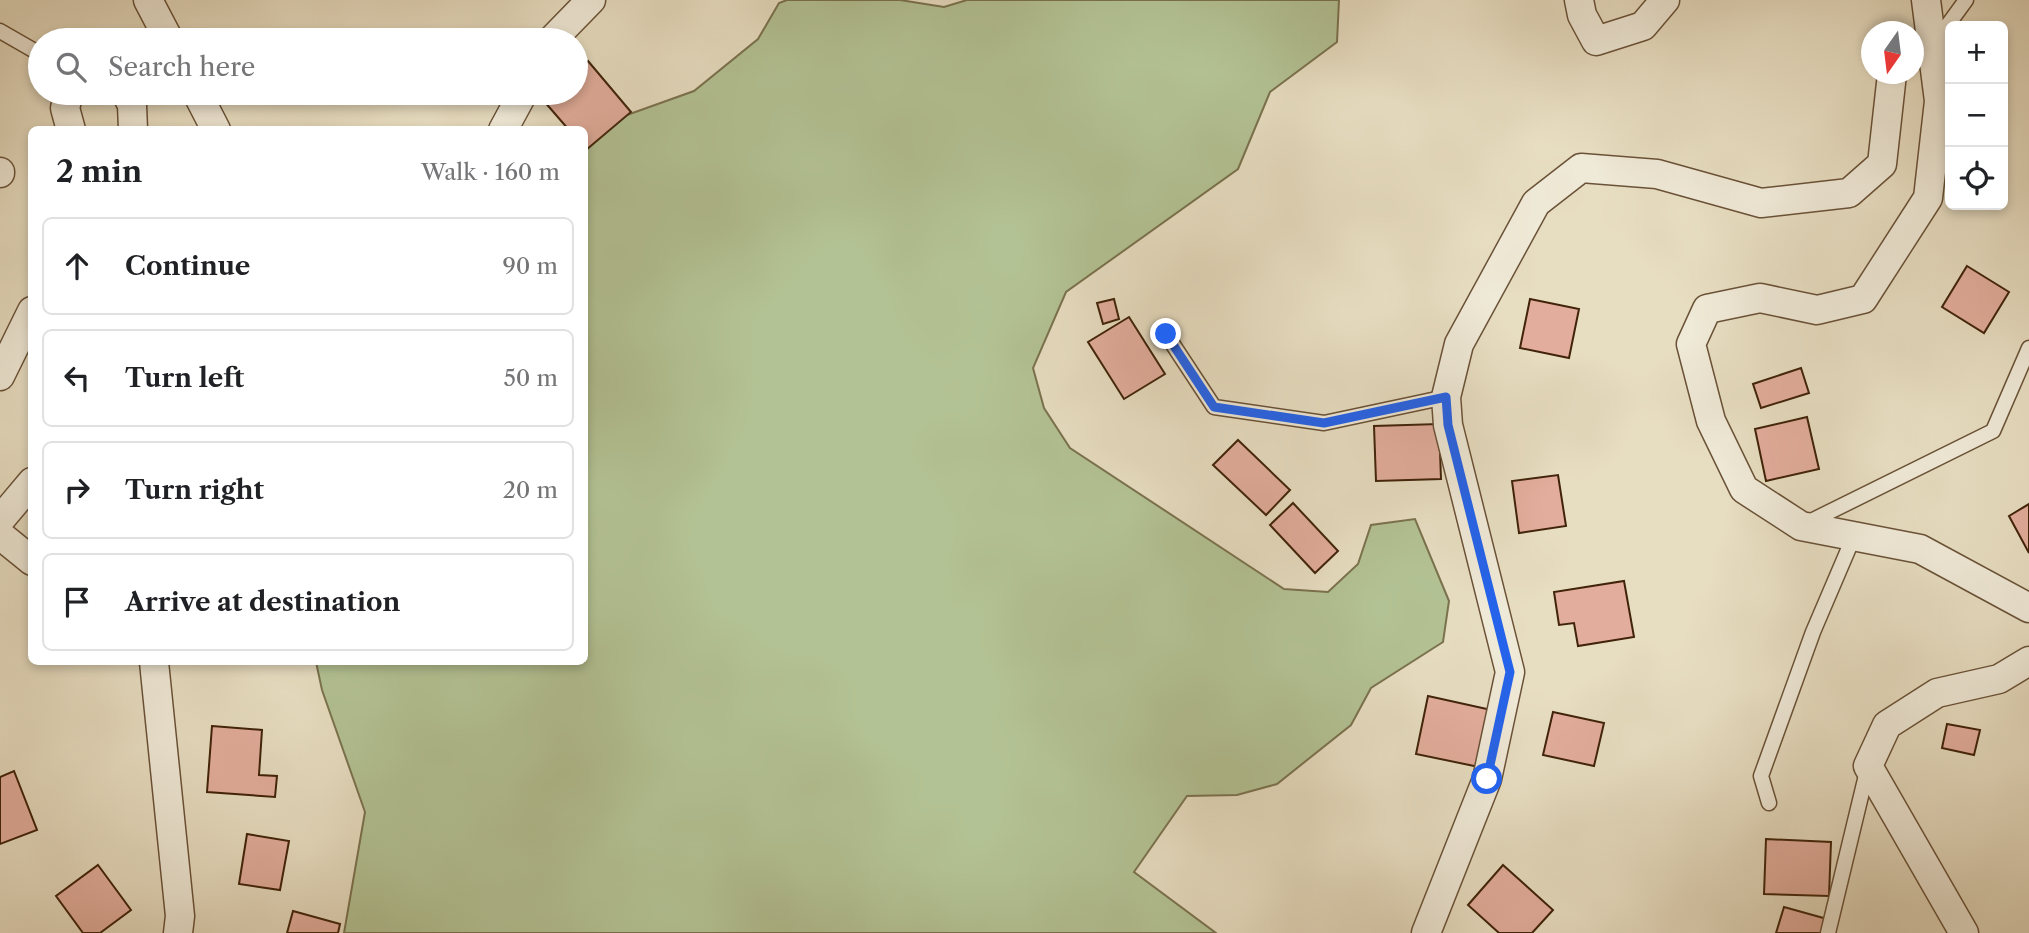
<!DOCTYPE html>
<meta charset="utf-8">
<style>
:root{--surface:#fff;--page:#f2f2f2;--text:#202124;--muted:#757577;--line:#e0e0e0}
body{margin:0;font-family:"Libre Caslon Text",serif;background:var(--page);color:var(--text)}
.controls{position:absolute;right:21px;top:21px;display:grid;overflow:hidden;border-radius:10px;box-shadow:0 4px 10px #0003}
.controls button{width:63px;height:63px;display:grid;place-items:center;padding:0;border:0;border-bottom:2px solid var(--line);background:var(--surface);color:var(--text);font:35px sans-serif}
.compass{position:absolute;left:1861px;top:21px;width:63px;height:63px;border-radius:50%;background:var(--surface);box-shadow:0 4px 10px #0003;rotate:194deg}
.stop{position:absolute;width:21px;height:21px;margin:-16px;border:5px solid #2563eb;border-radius:50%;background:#fff}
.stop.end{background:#2563eb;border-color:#fff;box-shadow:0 2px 7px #0008}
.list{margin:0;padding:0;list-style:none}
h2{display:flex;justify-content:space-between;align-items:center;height:91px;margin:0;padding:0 28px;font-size:30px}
h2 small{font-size:23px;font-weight:400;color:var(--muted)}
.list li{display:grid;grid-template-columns:46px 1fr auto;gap:21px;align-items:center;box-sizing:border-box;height:98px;margin:0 14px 14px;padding:0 14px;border:2px solid var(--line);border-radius:10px}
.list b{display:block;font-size:26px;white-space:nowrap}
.list em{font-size:23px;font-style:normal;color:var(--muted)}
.icon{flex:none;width:38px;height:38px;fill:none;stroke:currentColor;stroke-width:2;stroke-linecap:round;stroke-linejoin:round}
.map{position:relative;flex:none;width:2029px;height:933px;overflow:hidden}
.search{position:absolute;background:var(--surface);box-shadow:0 4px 10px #0003;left:28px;top:28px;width:560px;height:77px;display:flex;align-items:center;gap:18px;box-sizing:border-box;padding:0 24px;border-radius:38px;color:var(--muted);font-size:26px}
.panel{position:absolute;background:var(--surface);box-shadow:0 4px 10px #0003;left:28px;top:126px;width:560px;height:539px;border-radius:10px}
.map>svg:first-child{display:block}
.green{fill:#b3c294;stroke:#7a724e;stroke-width:2}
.building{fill:#e2ad9c;stroke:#402309;stroke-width:2}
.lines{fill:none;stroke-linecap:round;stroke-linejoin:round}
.lane-casing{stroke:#6a5237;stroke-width:17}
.street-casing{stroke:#6a5237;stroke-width:31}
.lane{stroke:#efe9d7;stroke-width:14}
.street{stroke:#efe9d7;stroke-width:28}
.route{stroke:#2563eb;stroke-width:9}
</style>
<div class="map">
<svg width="2029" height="933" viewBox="0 0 2029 933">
<rect width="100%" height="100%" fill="#e7ddc1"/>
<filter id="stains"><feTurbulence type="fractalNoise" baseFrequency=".00286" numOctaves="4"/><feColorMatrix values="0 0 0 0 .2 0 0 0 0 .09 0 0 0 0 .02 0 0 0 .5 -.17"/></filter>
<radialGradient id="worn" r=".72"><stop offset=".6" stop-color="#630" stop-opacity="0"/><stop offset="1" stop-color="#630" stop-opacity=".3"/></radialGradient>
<polygon class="green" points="787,0 900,0 944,7 967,0 1339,0 1337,42 1270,92 1238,169 1066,292 1033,368 1044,408 1070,448 1284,589 1328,592 1358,564 1371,525 1415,519 1449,601 1443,642 1371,688 1351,725 1277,784 1237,795 1187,796 1134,872 1216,933 344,933 365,812 322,690 316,662 584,662 585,130 694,91 758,39 779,3"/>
<g class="building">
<polygon points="588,61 631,112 586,150 584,130 569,130 543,100 551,93 576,93 576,72"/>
<polygon points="1967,266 2009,292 1984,333 1942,307"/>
<polygon points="1114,299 1119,319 1103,324 1097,303"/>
<polygon points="1530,299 1579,309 1569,358 1520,348"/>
<polygon points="1129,317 1165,374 1124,399 1088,342"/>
<polygon points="1801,368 1809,393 1761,408 1753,384"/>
<polygon points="1807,417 1819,469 1766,481 1755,429"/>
<polygon points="1439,424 1441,479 1376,481 1374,426"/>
<polygon points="1238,440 1290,490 1266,515 1213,465"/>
<polygon points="1558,475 1566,526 1519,533 1512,481"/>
<polygon points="1293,503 1338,551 1315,573 1270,525"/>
<polygon points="2029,504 2029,553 2009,516"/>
<polygon points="1624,581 1634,637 1578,646 1574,623 1559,625 1554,592"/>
<polygon points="1428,696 1496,711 1484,768 1416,754"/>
<polygon points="1553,712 1604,723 1594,766 1543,755"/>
<polygon points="1947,724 1980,730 1974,755 1942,748"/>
<polygon points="212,726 262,730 259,775 277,776 275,797 207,792"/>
<polygon points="14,771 37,830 0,844 0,777"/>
<polygon points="247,834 289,841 280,890 239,884"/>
<polygon points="1766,839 1831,842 1829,896 1764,894"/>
<polygon points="98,865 131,910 100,933 83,933 56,896"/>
<polygon points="1503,865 1553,910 1532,933 1499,933 1468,905"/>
<polygon points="1784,907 1827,919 1823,933 1776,933"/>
<polygon points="293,911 340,924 338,933 287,933"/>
</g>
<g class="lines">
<defs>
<g id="lane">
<polyline points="0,31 40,54"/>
<polyline points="1934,44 1966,0"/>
<polyline points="1166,334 1214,407 1324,423 1446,397"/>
<polyline points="1805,524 1993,431 2029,348"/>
<polyline points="1769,803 1761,776 1813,632 1854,536"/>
<polyline points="1828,933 1868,767"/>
</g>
<g id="street">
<polyline points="148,0 169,40"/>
<polyline points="1579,0 1582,15 1596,41 1643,26 1665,0"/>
<polyline points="1926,0 1939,101 1928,198 1863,299 1817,310 1760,298 1707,309 1691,344 1711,421 1744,489 1801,526 1920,549 2029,608"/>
<polyline points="552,40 591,0"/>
<polyline points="69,93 65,108 71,130"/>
<polyline points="126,93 132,105 133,130"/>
<polyline points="197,93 216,130"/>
<polyline points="503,130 523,93"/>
<polyline points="0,172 0,173"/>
<polyline points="0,376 32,311"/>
<polyline points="0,520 32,482"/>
<polyline points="0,535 32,561"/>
<polyline points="154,662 180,916 178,933"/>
<polyline points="1426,933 1487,779 1510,672 1448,425 1446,397 1459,344 1536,203 1581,168 1657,174 1761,203 1849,193 1882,164 1892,74"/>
<polyline points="1964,933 1868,766 1887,725 1937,693 1999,679 2029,661"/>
</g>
</defs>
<use href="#lane" class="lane-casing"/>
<use href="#street" class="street-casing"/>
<use href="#lane" class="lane"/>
<use href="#street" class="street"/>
</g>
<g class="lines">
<polyline class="route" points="1166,334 1214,407 1324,423 1446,397 1448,425 1510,672 1487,779"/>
</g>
<rect width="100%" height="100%" filter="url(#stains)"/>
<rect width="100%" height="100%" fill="url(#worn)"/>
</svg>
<div class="controls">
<button>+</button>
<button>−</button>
<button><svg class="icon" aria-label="locate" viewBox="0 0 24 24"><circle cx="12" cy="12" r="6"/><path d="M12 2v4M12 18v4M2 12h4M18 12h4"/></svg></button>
</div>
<svg class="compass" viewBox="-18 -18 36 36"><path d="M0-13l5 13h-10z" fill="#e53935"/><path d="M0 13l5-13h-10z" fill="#757577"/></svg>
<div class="stop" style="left:1487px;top:779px"></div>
<div class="stop end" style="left:1166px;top:334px"></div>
<div class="search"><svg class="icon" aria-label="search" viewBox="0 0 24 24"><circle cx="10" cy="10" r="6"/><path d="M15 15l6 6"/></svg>Search here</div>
<section class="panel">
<h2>2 min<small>Walk · 160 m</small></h2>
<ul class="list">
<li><svg class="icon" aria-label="ahead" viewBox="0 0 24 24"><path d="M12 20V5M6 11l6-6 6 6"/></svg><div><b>Continue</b></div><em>90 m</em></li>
<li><svg class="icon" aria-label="left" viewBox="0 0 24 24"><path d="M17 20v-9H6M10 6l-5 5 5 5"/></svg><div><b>Turn left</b></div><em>50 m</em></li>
<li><svg class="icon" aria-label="right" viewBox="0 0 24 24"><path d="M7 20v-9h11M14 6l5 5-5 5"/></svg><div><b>Turn right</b></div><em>20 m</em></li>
<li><svg class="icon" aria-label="arrive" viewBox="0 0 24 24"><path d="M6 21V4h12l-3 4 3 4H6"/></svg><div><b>Arrive at destination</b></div></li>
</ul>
</section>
</div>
